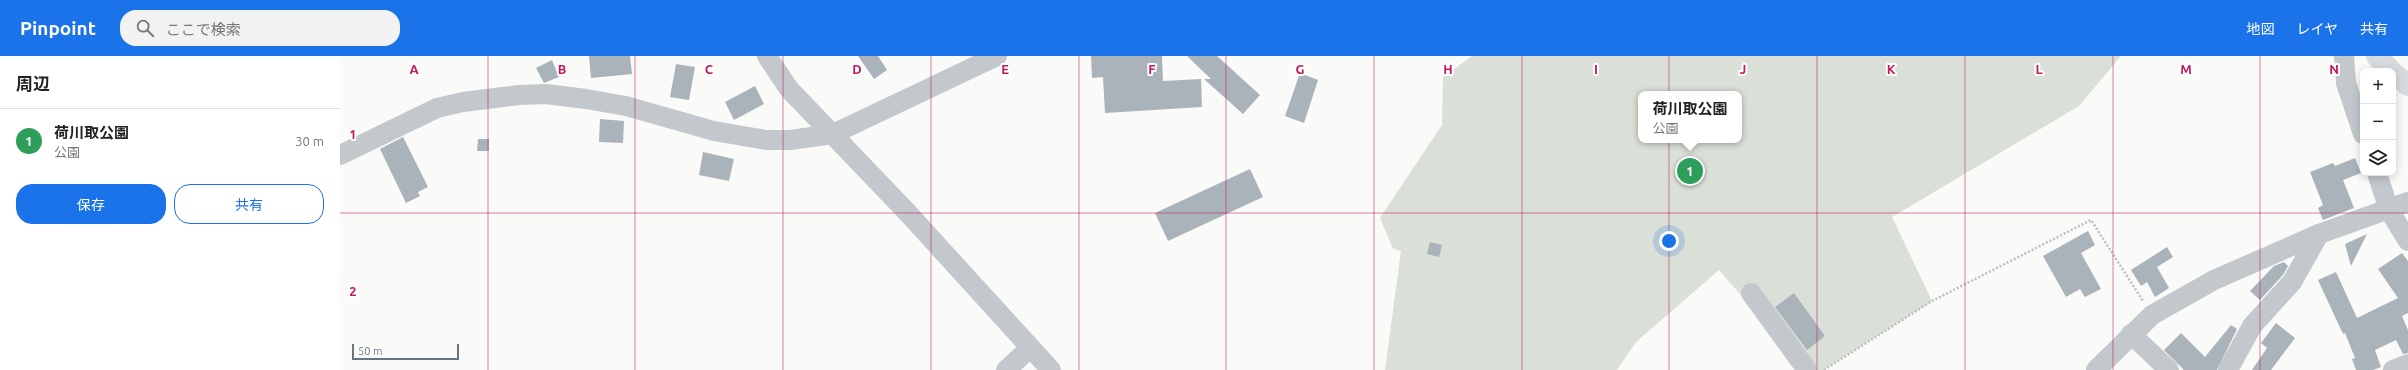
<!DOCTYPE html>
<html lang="ja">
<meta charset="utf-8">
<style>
:root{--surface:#fff;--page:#f2f2f2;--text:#222;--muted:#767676;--line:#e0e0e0;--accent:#1a73e8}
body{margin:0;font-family:Ubuntu,"Noto Sans JP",sans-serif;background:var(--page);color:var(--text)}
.controls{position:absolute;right:12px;top:12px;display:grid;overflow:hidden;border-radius:8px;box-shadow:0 2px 10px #0003}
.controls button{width:36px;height:36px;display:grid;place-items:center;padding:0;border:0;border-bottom:1px solid var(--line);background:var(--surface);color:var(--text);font:20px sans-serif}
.scale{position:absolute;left:12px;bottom:10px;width:107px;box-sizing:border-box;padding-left:4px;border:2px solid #657683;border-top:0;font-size:11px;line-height:14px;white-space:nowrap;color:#657683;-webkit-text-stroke:3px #fff;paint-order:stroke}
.you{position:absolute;left:1329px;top:185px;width:14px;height:14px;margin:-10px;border:3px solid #fff;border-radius:50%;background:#1a73e8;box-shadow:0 0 0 6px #1a73e833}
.badge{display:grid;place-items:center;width:26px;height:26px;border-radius:50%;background:var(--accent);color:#fff;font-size:13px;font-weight:700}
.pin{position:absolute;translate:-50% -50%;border:2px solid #fff;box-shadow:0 1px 4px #0006}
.popup{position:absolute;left:1298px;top:35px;width:104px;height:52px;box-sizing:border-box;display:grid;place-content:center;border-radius:8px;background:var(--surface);filter:drop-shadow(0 1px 3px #0005);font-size:13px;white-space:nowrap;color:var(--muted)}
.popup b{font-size:15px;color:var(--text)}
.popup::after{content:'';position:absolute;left:50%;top:100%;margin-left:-8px;border:8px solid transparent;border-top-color:var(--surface)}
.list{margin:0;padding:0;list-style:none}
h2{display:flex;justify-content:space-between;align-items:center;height:52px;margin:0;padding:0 16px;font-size:17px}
h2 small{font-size:13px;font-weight:400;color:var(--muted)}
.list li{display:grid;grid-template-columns:26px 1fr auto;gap:12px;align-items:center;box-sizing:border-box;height:64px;padding:0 16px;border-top:1px solid var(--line)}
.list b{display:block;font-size:15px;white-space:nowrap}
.list p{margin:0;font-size:13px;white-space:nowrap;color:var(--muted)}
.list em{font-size:13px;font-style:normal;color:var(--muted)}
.actions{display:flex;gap:8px;padding:12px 16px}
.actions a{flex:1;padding:9px 0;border:1px solid var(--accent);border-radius:16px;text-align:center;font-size:14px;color:var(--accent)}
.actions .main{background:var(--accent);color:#fff}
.icon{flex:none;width:22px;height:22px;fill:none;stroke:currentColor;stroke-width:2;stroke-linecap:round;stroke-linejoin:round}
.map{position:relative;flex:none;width:2068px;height:314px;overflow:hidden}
header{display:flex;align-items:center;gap:24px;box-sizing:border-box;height:56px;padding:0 20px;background:var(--accent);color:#fff}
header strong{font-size:19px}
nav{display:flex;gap:22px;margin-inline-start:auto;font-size:14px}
.search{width:280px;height:36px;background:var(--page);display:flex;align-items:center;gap:10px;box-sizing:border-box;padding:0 14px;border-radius:16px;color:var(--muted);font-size:15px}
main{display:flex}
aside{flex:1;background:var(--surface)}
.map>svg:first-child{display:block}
.green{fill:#dadfd7;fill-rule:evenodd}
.building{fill:#aab3b9}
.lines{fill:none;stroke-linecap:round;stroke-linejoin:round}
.path{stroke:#bbbfc2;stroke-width:2.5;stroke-dasharray:2 2;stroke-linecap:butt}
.minor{stroke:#c3c8cc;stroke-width:20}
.major{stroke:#d6dbdf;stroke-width:22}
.grid{fill:none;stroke:#c2185b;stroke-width:1;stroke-opacity:0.55}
.grid-label{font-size:13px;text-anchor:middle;font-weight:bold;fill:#c2185b;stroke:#fff;stroke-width:4;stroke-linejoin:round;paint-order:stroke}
</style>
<header>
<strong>Pinpoint</strong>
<div class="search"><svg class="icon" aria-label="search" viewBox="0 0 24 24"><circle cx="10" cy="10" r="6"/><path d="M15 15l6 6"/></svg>ここで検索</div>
<nav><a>地図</a><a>レイヤ</a><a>共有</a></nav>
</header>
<main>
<aside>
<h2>周辺<small></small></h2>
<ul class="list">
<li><span class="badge" style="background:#2e9e5b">1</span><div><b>荷川取公園</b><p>公園</p></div><em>30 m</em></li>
</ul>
<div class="actions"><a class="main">保存</a><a>共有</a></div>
</aside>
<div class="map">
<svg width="2068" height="314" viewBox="0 0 2068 314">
<rect width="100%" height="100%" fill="#fafaf8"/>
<path class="green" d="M1132,0H1781L1739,50L1552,161L1592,245L1483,314H1466L1379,214L1296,286L1277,314H1045L1061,195L1053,193L1040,162L1102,69L1103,21ZM1301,38H1399V84H1301Z"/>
<g class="building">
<polygon points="249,0 290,0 292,18 251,22"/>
<polygon points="518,0 538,0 547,14 534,23"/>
<polygon points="751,0 822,0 823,25 861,23 862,51 765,57 763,21 752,22"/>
<polygon points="847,0 877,0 920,39 903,58 864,23 871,23"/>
<polygon points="212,4 219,21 204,27 196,12"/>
<polygon points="336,8 355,11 349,44 330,41"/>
<polygon points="960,17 978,24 964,67 945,60"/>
<polygon points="415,30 424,48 394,64 385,46"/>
<polygon points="260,63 284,65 283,87 259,86"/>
<polygon points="63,81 88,131 78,136 80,140 66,147 40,93"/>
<polygon points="138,83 149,83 149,95 137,95"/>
<polygon points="363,96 394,103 389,125 359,119"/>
<polygon points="2015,102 2021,117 2003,124 2014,152 1983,164 1978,152 1983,149 1970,116 1993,107 1995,110"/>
<polygon points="910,113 923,141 828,185 815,157"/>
<polygon points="1748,175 1755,189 1741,197 1761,233 1745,241 1740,233 1726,241 1703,200"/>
<polygon points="2027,178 2011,210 2005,188"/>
<polygon points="1090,186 1102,189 1099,201 1087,198"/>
<polygon points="1827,191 1833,201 1817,211 1829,232 1815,241 1807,226 1801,230 1791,214"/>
<polygon points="2062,197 2068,205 2068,257 2062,260 2068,274 2068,297 2063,298 2056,284 2035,294 2041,311 2033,314 2016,314 2012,303 2015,302 2005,277 2003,278 1978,224 1996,216 2017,262 2058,242 2038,213"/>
<polygon points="1944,206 1948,210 1943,219 1920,244 1910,235 1934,210"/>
<polygon points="1454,237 1485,280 1467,294 1435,251"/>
<polygon points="1936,267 1955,282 1931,314 1912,314 1927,292 1921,287"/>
<polygon points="1891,269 1897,273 1877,314 1844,314 1824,294 1841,277 1865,301"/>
</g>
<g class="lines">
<polyline class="path" points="1484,314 1592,245 1751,164 1803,245"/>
<g class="minor">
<polyline points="427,0 449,33 566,155 711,314"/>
<polyline points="2004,0 2006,27 2023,78"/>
<polyline points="0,99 97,52 123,46 179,39 206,38 246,43 286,50 374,75 426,84 450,84 493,78 657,0"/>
<polyline points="2037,117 2049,154 2068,185"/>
<polyline points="1411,237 1467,314"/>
<polyline points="1791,278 1829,314"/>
<polyline points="666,314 690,292"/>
<polyline points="1756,314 1812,259 1874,224 1979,178 2068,146"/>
<polyline points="1888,314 1912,270 1952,226 1979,178"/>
<polyline points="2053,314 2068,308"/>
</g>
<g class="major">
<polyline points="2037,0 2051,15"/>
<polyline points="2053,17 2068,29"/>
</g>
</g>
<path class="grid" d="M148,0V314M295,0V314M443,0V314M591,0V314M739,0V314M886,0V314M1034,0V314M1182,0V314M1329,0V314M1477,0V314M1625,0V314M1773,0V314M1920,0V314M0,157H2068"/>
<g class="grid-label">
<text x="74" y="18">A</text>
<text x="222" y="18">B</text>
<text x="369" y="18">C</text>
<text x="517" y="18">D</text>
<text x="665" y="18">E</text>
<text x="812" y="18">F</text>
<text x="960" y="18">G</text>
<text x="1108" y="18">H</text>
<text x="1256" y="18">I</text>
<text x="1403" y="18">J</text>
<text x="1551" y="18">K</text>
<text x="1699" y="18">L</text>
<text x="1846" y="18">M</text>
<text x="1994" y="18">N</text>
<text x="13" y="83">1</text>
<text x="13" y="240">2</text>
</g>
</svg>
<div class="controls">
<button>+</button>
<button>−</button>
<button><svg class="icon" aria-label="layers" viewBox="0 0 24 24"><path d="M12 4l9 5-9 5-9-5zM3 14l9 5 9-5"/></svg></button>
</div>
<div class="scale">50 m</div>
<div class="you"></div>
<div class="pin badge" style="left:1350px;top:115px;background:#2e9e5b">1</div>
<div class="popup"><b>荷川取公園</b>公園</div>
</div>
</main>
